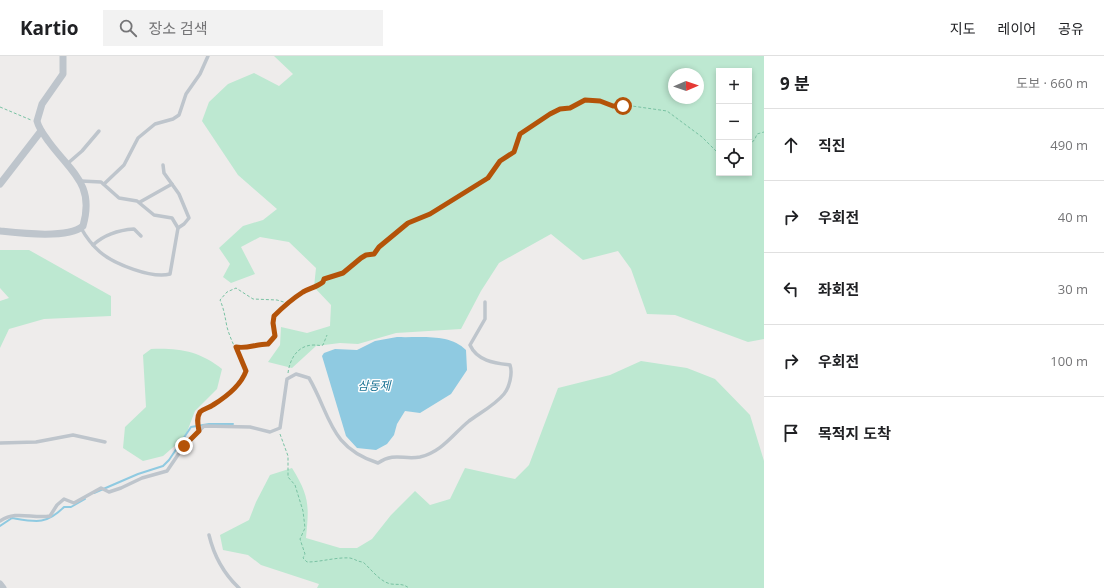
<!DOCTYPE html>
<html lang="ko">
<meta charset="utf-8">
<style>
:root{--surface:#fff;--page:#f2f2f2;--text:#202124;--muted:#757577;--line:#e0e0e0}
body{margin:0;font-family:"Open Sans","Noto Sans KR",sans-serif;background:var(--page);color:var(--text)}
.controls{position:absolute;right:12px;top:12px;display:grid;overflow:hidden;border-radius:0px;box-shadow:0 2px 6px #0003}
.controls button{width:36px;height:36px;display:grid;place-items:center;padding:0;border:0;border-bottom:1px solid var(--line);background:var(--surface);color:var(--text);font:20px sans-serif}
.compass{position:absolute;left:668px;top:12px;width:36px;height:36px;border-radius:50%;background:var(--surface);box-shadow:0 2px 6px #0003;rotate:88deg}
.stop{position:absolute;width:12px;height:12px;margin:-9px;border:3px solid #b45309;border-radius:50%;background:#fff}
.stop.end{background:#b45309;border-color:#fff;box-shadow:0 1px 4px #0008}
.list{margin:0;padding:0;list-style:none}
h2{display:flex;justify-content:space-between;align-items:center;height:52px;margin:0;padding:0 16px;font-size:17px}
h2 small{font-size:13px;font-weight:400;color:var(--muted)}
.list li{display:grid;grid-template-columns:26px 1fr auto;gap:12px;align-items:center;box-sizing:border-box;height:72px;padding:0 16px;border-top:1px solid var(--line)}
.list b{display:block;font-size:15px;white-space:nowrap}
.list em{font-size:13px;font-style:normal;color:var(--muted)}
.icon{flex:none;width:22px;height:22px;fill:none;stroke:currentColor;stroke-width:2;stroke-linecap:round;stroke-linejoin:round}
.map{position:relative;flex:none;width:764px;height:532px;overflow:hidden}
header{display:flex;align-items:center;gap:24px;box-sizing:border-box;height:56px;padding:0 20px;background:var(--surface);border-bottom:1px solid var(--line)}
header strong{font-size:19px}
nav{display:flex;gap:22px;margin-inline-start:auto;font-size:14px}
.search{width:280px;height:36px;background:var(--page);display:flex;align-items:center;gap:10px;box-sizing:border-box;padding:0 14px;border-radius:0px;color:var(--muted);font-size:15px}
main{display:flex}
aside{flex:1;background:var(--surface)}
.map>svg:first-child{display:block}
.green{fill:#bde8d1;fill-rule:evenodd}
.water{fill:#8fcae1}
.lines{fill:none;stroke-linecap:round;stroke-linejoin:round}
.stream{stroke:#8fcae1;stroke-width:2}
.path{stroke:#79c2a3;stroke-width:1;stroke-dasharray:3 2;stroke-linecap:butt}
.lane{stroke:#bec5cc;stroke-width:3.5}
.street{stroke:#bec5cc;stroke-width:7}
.route{stroke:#b45309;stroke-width:5}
.labels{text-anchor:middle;stroke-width:3;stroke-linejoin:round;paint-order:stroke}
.water-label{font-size:12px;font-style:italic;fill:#1b7394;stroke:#fff}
</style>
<header>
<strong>Kartio</strong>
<div class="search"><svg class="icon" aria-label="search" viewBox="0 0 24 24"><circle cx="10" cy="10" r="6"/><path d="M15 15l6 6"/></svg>장소 검색</div>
<nav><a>지도</a><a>레이어</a><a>공유</a></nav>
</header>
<main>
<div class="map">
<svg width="764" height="532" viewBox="0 0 764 532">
<rect width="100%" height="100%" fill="#eeeceb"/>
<g class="green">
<path d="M274,0H764V283L748,286L675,259L647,258L631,213L618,195L583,204L551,178L499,207L481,235L461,273L396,277L358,288L340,287L316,290L292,312L268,306L280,289L281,271L307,277L330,270L331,249L314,231L316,212L289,186L260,181L241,191L255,218L231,227L223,221L230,208L219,192L243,170L263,164L277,153L238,119L202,65L209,46L228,28L254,17L279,30L293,18ZM719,15H749V117H719ZM674,18H698V42H674Z"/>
<polygon points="0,194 29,194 111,240 111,260 44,263 9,273 0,292 0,245 9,242 0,232"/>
<path d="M151,293C180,292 199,295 222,313L217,333L195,355L185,381L163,400L143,405L123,392L125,371L146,351L143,299Z"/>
<path d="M641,305L687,312L715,323L750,359L764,405V532H317L319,528L261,509L248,499L223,494L220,479L249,464L256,446L270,419L292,412C310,441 309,450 306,482L340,492H357L372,483L391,459L415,435L430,449L450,443L465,412L515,423L529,409L558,332L610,319Z"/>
</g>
<path class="water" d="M397,281C420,282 449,277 466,294L467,314L451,338L420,357L405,355L397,368L394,379L387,388L376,394L357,392L346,380L322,300L324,297L335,293L357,294L375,285Z"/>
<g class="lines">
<g class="stream">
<polyline points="94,437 138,418 163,410 169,404 191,371 209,368 233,368"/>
<path d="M0,470L12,462C36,466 46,469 64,451H71L85,443"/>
</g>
<g class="path">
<polyline points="0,51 31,64"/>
<polyline points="749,90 755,83 757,78 764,76"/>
<polyline points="287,247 323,226 324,223 343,217 361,202 366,199 374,198 379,191 408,167 429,158 488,121 500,105 514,96 520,78 550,58 560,53 570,52 585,44 600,45 613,50 632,50 667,55 702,81 719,98"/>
<path d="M288,317C290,302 298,289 314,289C318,289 320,290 323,289L327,279"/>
<path d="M198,368C198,364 197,360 200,356C203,353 209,351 213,349C226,341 241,329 246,315C240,301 231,286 227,271C225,261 224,253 220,244L227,236L236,232L253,243L277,244L287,247L283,253L274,260L273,267L275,280L268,288C256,288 248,293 236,291"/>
<path d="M280,378L288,400V421L295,429L303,455L305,472L300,483L305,498L303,502L307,506C321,506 336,501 350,502C355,503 358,506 363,506C371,513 380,526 391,528C399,529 402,527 409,532"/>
</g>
<g class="lane">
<polyline points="67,108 82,95 99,75"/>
<polyline points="163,109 164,117 179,138 189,162 184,168 178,172"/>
<path d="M81,125L101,126L119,142L137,145L154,159L172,162L178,172L170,218C152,223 114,208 100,196C92,189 86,181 81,172"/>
<polyline points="104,128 124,109 138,82 155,68 173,63 179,59 186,38 200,18 208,0"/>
<polyline points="140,146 172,128"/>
<path d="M93,189C105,178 118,174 134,173L141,180"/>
<polyline points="0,387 36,386 73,379 105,386"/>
<path d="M0,465C16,454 32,463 50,460L57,449L64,443L74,447L101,432L109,436L121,432L142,422L167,415L184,390L204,370L250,371L270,376L280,372L287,323L296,318L309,322C331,360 329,391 378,407C395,396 403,404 420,401C442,396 453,378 469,365C480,357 495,349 504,338C509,332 513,318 510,309C495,307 477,305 470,289L485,263V246"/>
<path d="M209,479C214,500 223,517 239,532"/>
</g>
<g class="street">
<polyline points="0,128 41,75"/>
<path d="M0,175C19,177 68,183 83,170C95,128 71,116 49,86C44,79 39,73 37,65L42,48L63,18V0"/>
<polyline points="0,528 3,532"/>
</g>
</g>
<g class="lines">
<path class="route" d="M184,390L199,375C198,369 196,362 200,356C203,353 209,352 213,349C226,341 241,329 246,315L236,291C248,293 256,288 268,288L275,280L273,267L274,260C283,251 292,243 303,236C310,232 317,231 323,226L324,223L343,217L361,202L366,199L374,198L379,191L408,167L430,158L488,122L500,105L514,96L520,78L550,58L560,53L570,52L585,44L600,45L613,50H623"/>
</g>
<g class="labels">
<g class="water-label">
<text x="374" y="334">삼동제</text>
</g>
</g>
</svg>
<div class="controls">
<button>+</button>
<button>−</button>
<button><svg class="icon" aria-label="locate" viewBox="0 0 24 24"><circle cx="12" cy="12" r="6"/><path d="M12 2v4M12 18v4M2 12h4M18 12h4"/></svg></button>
</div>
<svg class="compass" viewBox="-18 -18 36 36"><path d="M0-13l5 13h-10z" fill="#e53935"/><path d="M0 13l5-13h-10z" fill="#757577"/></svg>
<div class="stop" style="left:623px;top:50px"></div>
<div class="stop end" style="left:184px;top:390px"></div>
</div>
<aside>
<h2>9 분<small>도보 · 660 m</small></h2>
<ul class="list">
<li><svg class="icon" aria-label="ahead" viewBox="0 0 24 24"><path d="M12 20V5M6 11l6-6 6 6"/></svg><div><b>직진</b></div><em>490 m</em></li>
<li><svg class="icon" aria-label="right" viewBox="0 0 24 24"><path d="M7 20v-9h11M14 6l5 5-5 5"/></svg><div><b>우회전</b></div><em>40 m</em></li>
<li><svg class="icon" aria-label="left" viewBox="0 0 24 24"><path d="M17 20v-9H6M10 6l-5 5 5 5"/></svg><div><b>좌회전</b></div><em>30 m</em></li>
<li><svg class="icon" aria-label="right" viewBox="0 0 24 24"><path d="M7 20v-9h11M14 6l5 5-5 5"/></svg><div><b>우회전</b></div><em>100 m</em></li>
<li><svg class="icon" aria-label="arrive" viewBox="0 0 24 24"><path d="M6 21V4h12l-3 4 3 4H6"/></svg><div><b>목적지 도착</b></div></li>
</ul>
</aside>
</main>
